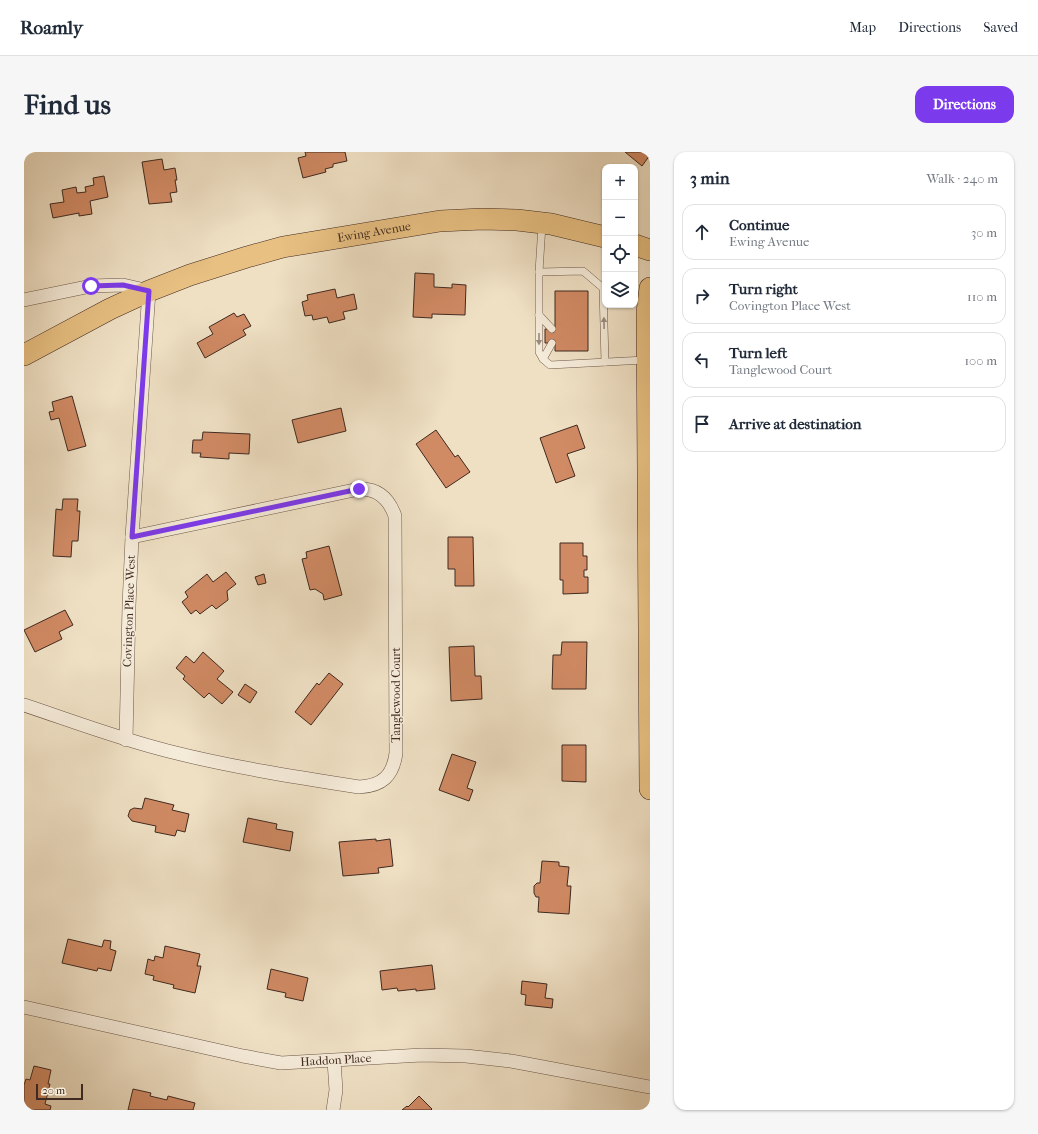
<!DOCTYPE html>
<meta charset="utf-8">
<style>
:root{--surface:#fff;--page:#f6f6f7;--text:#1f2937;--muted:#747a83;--line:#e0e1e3;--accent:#7c3aed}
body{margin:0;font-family:"IM FELL French Canon",serif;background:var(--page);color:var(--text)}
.controls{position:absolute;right:12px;top:12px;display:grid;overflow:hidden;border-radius:8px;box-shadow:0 1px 3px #0004}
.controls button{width:36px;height:36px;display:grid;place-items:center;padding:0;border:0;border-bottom:1px solid var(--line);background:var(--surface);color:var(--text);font:20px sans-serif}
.scale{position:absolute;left:12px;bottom:10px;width:47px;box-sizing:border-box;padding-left:4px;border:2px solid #402920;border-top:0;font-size:11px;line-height:14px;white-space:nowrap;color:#402920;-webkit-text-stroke:3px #f5ebd9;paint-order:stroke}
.stop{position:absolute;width:12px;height:12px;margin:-9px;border:3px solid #7c3aed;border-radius:50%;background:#fff}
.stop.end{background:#7c3aed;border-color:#fff;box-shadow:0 1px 4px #0008}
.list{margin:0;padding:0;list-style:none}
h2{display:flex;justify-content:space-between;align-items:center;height:52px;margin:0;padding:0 16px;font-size:17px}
h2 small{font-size:13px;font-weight:400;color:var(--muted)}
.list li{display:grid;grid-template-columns:26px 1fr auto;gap:12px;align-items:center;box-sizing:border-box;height:56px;margin:0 8px 8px;padding:0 8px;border:1px solid var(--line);border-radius:12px}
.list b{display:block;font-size:15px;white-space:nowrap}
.list p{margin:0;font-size:13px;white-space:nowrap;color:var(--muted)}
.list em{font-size:13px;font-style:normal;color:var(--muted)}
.icon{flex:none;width:22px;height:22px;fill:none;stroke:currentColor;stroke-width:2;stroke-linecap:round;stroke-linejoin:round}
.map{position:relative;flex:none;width:626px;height:958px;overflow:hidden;border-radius:12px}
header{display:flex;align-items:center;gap:24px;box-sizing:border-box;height:56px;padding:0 20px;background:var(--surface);border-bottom:1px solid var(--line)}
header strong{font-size:19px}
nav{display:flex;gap:22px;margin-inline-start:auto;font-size:14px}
.intro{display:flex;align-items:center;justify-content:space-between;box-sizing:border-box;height:96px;padding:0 24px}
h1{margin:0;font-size:28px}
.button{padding:10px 18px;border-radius:12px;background:var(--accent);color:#fff;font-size:14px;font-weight:700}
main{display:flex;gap:24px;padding:0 24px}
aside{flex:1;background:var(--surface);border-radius:12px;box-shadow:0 1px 3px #0004}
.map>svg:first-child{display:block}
.building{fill:#d08a64;stroke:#402920}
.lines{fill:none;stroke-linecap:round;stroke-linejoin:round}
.lane-casing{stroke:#6c5749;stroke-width:8}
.street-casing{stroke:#6c5749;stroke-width:14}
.primary-casing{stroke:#402920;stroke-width:22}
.lane{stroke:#f5ebd9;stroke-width:7}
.street{stroke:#f5ebd9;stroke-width:13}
.primary{stroke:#e8c082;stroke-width:21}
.oneway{fill:#9a8a7c}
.route{stroke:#7c3aed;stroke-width:5}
.labels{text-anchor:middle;stroke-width:3;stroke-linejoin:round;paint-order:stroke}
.street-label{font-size:12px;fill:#402920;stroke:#f5ebd9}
</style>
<header>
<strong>Roamly</strong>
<nav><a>Map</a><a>Directions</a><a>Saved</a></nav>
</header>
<div class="intro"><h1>Find us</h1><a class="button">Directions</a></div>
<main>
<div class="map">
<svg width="626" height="958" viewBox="0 0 626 958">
<rect width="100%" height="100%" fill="#efe0c4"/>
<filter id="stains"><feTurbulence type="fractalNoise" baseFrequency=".005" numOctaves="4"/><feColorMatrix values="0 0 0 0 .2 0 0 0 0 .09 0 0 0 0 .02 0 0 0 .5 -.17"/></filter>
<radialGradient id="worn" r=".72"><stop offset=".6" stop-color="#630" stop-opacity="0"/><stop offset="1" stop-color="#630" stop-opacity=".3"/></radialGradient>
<g class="building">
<polygon points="281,0 321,0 323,9 309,12 309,15 301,17 302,20 279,26 274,6 282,4"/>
<polygon points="601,0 626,0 626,3 618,14"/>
<polygon points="138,7 140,18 151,16 153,28 151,28 153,40 146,41 148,50 125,52 118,10"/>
<polygon points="80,24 84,45 66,49 68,62 55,64 55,61 29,66 26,52 40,50 38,38 52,35 53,41 62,40 61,35 70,33 69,26"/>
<polygon points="391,121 410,122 410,135 428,136 428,132 442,133 441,163 408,162 408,166 389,165"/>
<polygon points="311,137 313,146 330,142 333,157 319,160 321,167 305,171 303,165 289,168 288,163 281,164 278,150 284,148 283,143"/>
<polygon points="531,139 564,139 564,199 531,199 531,191 521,191 521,177 531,177"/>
<polygon points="210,161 213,165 220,162 227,174 219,178 222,183 181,206 173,191 189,182 185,175"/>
<polygon points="48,244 62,294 44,299 35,266 27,268 25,260 30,259 28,250"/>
<polygon points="317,256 322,279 274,291 268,268"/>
<polygon points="553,273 561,296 543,302 551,324 532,331 516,286"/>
<polygon points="412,278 431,305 434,303 446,320 422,336 392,292"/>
<polygon points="179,280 226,282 225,302 205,301 205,307 176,305 177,301 168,301 169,288 178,288"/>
<polygon points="39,347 54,347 53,359 56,359 54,389 48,389 47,405 29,404 32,357 38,358"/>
<polygon points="424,385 449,385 450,434 431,434 431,417 424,417"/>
<polygon points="536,391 559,391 559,404 563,404 563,418 560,418 560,425 564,425 564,441 539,442 539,428 536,428"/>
<polygon points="305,394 318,443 300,448 299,442 291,437 286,438 278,407 283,406 282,400"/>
<polygon points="202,420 212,432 203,439 204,448 192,457 188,453 176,462 172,458 167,462 158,450 164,445 161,440 183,422 189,430"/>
<polygon points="240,422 242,431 234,433 231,425"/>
<polygon points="41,458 49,473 35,480 38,487 11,500 0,478"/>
<polygon points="538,490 563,490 562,537 528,537 529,503 537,503"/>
<polygon points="450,494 451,524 457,524 458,547 427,549 425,495"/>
<polygon points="179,500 200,519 193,527 209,540 198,552 185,541 180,546 159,527 161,524 152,516 162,504 170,511"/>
<polygon points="305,521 319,532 287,573 271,560 293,531 295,533"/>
<polygon points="221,532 233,540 226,551 214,543"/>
<polygon points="538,593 562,593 562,630 538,629"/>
<polygon points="428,602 452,610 443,636 449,638 445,649 415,638"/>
<polygon points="121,646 150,653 148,658 165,662 161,680 153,678 151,684 131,680 132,674 108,669 104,664 106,658 110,656 118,657"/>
<polygon points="224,666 253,672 252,677 269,680 266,699 219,690"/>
<polygon points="352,687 352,689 366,687 369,714 354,716 355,721 319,724 315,690"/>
<polygon points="518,709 535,710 535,714 545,715 543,734 547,734 545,762 514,760 515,745 512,745 510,741 510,734 513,731 516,731"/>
<polygon points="44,787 78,795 80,788 87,789 86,797 92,799 87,819 74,816 73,819 38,811"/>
<polygon points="141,794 176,802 173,814 177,814 171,841 149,836 150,833 129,828 130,824 121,822 124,807 130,809 131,804 139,806"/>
<polygon points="408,813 411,837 392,839 392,837 374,839 373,836 358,838 356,819"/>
<polygon points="247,817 284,826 279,849 261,845 262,841 243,837"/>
<polygon points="498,829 523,832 521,846 529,847 528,856 501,853 502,843 497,842"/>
<polygon points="10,914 27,918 24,932 26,932 21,952 27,954 26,958 0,958 0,933 2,927 6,928"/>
<polygon points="109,937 127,941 126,944 143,948 144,944 171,951 169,958 104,958"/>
<polygon points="395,944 408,957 407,958 378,958 383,954 384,955"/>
</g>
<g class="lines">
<defs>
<g id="lane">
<polyline points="518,73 515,120 515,200 519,207 526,213 621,208"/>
<polyline points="515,120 559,119 579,136 581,210"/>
<polyline points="515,163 528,177"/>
<polyline points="519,207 528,191"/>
</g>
<g id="street">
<polyline points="0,148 67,134 99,133 125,139 108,385 105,454 102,588"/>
<path d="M0,553C48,569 95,587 144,599C207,615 271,625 335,635C358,634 369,624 372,601L371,364C365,347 354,336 335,337L108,385"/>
<path id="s1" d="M0,855L219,904L257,911L398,903L442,904L487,909L626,935"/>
<polyline points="309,958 312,938 310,909"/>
</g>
<g id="primary">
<polyline points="611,93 626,98"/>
<polyline points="626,136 623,160 626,637"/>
<path id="s2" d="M0,203L86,157L125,139L166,123L223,105L259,95L416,69L458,67L493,68L527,72L581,85"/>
</g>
</defs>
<use href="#lane" class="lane-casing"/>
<use href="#street" class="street-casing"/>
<use href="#primary" class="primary-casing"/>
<use href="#lane" class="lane"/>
<use href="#street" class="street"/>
<use href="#primary" class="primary"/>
</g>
<defs><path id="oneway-solid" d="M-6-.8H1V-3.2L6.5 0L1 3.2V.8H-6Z"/></defs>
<g class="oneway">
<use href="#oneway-solid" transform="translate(580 171) rotate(-91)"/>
<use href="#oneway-solid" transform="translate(515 187) rotate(90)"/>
</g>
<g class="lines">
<polyline class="route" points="67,134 99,133 125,139 108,385 335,337"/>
</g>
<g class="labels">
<g class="street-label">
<text dy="4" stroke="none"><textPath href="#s2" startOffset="374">Ewing Avenue</textPath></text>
<text transform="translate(105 459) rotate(-88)" y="4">Covington Place West</text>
<text transform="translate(372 543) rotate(-90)" y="4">Tanglewood Court</text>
<text dy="4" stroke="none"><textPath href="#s1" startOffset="318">Haddon Place</textPath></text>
</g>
</g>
<rect width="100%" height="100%" filter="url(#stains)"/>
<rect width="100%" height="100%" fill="url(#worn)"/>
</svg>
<div class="controls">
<button>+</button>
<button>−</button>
<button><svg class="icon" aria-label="locate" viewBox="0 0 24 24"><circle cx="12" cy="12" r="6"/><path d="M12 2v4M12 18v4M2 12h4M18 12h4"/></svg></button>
<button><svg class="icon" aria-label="layers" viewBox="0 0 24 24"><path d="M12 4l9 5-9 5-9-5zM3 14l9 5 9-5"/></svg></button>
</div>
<div class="scale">20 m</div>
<div class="stop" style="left:67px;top:134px"></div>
<div class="stop end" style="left:335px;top:337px"></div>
</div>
<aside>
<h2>3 min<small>Walk · 240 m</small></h2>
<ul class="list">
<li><svg class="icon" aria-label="ahead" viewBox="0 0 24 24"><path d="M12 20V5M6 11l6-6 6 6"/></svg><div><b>Continue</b><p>Ewing Avenue</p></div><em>30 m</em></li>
<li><svg class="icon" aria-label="right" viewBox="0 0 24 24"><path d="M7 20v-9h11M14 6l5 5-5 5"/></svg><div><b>Turn right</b><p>Covington Place West</p></div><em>110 m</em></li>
<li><svg class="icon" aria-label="left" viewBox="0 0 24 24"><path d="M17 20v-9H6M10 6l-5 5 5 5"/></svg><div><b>Turn left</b><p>Tanglewood Court</p></div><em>100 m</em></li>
<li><svg class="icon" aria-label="arrive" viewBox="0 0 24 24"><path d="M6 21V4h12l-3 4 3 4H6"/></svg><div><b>Arrive at destination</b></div></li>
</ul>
</aside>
</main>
